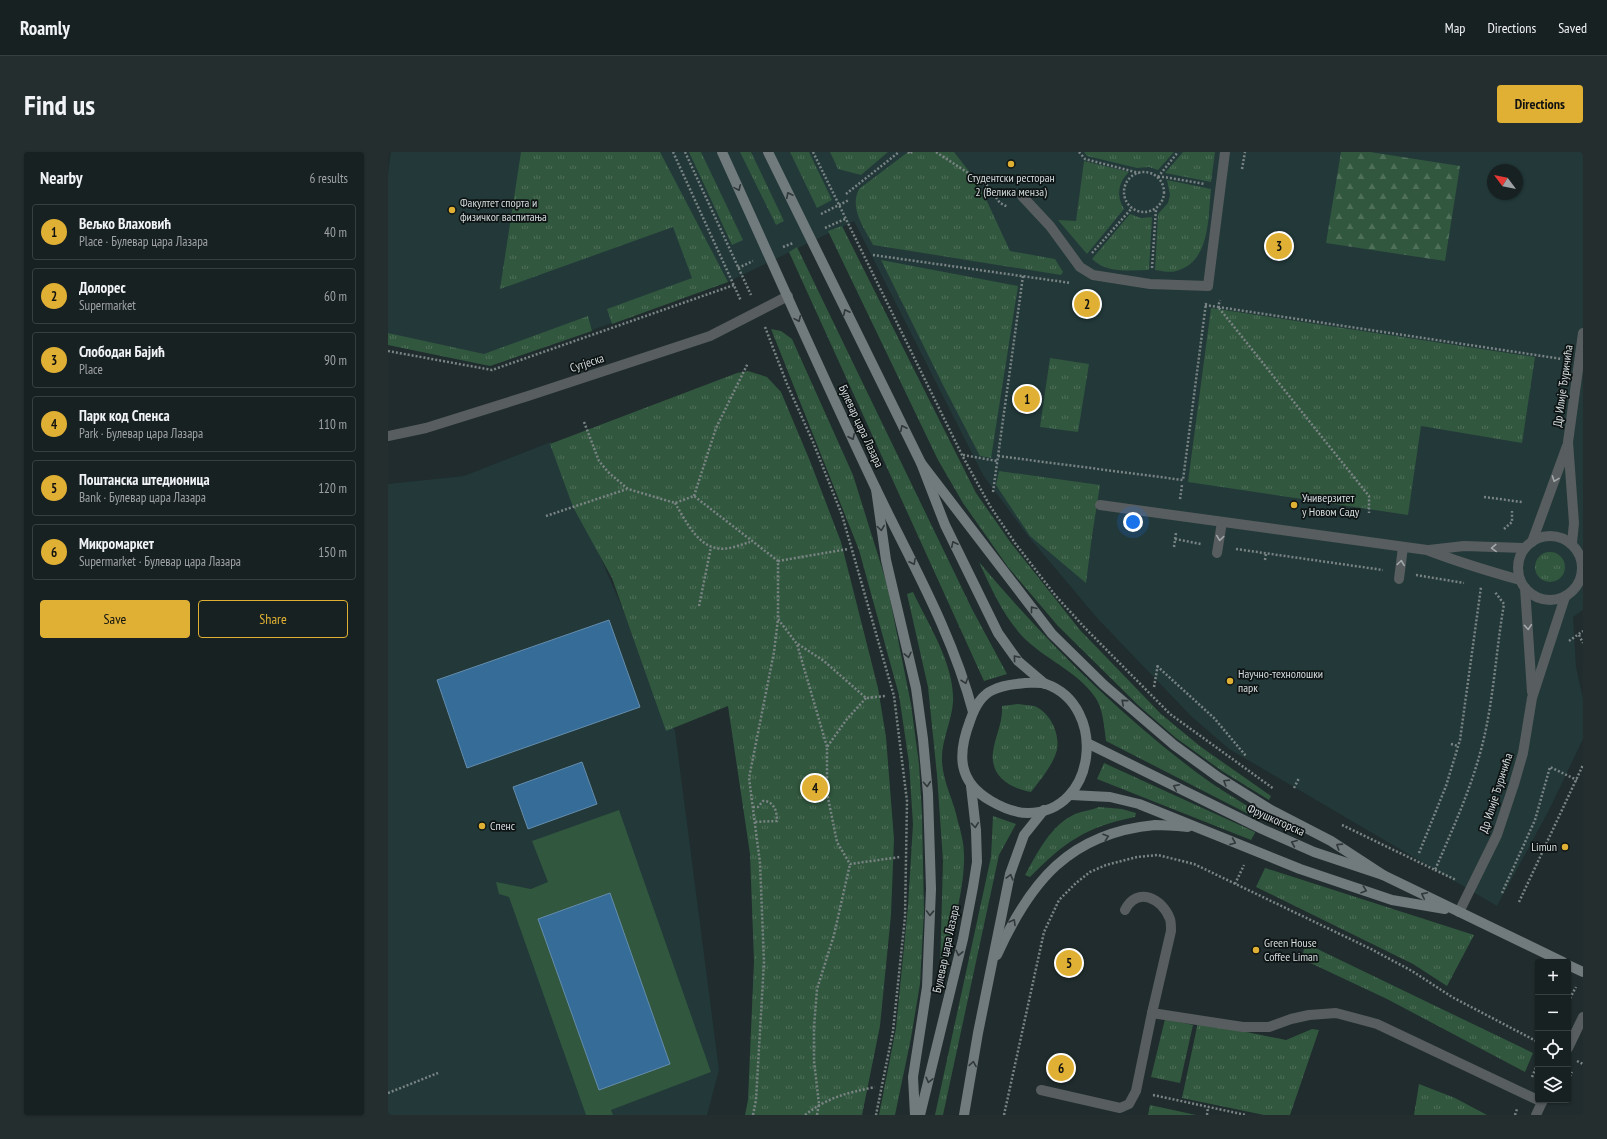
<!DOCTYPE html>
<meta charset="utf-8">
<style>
:root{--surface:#182122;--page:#252e2f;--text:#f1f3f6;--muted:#9fa3a5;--line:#363e40;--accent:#dfb034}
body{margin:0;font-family:"PT Sans Narrow",sans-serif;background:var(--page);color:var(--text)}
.controls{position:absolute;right:12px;bottom:12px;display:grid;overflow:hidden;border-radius:4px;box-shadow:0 1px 3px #0004}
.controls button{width:36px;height:36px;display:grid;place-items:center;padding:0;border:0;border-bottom:1px solid var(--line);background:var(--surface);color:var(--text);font:20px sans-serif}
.compass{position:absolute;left:1099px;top:12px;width:36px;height:36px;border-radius:50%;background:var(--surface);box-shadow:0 1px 3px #0004;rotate:302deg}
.you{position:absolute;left:745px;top:370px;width:14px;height:14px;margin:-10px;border:3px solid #fff;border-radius:50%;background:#1a73e8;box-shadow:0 0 0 6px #1a73e833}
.badge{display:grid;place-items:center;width:26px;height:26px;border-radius:50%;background:var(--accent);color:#111;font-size:13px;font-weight:700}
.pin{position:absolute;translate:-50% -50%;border:2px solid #fff;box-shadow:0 1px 4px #0006}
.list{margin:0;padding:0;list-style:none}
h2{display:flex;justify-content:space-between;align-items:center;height:52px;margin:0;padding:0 16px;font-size:17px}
h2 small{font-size:13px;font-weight:400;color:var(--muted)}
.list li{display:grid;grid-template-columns:26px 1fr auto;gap:12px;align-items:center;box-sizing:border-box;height:56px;margin:0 8px 8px;padding:0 8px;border:1px solid var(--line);border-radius:4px}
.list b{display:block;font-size:15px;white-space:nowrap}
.list p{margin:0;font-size:13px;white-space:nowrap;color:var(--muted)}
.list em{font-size:13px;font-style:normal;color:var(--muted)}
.actions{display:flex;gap:8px;padding:12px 16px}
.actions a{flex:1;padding:9px 0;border:1px solid var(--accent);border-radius:4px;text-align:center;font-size:14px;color:var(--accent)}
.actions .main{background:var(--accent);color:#111}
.icon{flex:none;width:22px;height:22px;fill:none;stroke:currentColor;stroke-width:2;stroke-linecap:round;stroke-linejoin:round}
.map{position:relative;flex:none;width:1195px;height:963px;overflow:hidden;border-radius:4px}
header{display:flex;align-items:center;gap:24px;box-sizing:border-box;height:56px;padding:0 20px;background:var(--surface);border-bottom:1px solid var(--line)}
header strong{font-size:19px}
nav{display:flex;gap:22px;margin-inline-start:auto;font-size:14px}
.intro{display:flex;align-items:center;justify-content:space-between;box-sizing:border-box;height:96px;padding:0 24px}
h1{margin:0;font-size:28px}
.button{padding:10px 18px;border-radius:4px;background:var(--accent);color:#111;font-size:14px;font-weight:700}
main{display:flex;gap:24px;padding:0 24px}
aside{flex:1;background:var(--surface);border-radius:4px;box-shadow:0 1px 3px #0004}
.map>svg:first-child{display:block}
.built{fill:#223839;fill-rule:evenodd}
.grass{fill:url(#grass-tufts)}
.forest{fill:url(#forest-firs)}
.garden{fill:#31573e}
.water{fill:#356c98;stroke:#658dac}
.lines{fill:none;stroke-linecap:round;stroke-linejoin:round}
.path{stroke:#7b8485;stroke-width:2.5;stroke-dasharray:2 2;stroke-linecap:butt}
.lane{stroke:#585d5f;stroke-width:10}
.street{stroke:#585d5f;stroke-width:10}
.secondary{stroke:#717a7d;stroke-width:10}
.oneway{stroke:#313839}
.oneway2{stroke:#a2a9aa}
.poi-dot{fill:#dfb034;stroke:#0e1414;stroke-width:1.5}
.labels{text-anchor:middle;stroke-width:3.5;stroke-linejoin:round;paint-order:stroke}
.poi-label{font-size:12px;fill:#d4dbdc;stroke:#0e1414;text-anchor:start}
.street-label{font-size:12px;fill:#d4dbdc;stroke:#0e1414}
</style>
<header>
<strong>Roamly</strong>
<nav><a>Map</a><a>Directions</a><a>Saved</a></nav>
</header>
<div class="intro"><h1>Find us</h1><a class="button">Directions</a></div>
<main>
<aside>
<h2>Nearby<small>6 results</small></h2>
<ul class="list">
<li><span class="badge">1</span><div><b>Вељко Влаховић</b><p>Place · Булевар цара Лазара</p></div><em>40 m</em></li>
<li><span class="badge">2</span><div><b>Долорес</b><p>Supermarket</p></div><em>60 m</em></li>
<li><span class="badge">3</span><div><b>Слободан Бајић</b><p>Place</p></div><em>90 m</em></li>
<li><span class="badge">4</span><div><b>Парк код Спенса</b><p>Park · Булевар цара Лазара</p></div><em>110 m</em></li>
<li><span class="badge">5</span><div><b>Поштанска штедионица</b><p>Bank · Булевар цара Лазара</p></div><em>120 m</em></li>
<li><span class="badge">6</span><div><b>Микромаркет</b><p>Supermarket · Булевар цара Лазара</p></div><em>150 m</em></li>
</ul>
<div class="actions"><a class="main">Save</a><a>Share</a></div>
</aside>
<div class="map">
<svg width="1195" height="963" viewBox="0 0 1195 963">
<defs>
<pattern id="grass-tufts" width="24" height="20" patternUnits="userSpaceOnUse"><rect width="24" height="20" fill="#31573e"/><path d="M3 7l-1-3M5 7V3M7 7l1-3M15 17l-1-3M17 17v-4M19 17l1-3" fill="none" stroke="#4e6f59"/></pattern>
<pattern id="forest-firs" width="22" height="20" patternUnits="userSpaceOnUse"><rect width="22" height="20" fill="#31573e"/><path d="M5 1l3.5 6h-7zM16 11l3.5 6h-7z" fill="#4e6f59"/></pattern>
</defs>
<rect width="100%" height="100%" fill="#202c2d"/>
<g class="built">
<path d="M3,0H1195V458L1185,465L1188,515L1195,547V587L1161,658L1109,754L841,597L803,564L710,467L640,384L595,323L466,69L340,130L102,214L0,193V22ZM1105,18H1129V42H1105Z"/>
<polygon points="163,290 287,579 331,918 319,963 0,963 0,332 76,324"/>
</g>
<g class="grass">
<polygon points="133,0 272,0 340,130 224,172 219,157 304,126 285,75 112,137"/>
<polygon points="301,0 313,0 355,88 344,93"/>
<polygon points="352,0 363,0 396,69 388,73"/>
<polygon points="402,0 421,0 444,48 429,56"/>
<polygon points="442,0 500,0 473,23 450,17"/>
<path d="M520,0H566L591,32L622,99L667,107L675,120L673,123L485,93C476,75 461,57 471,37Z"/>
<polygon points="696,0 786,0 770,18 761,15 749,16 699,4"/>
<polygon points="795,0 827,0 823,30 777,21"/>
<path d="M696,9L741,20C730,30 728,44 736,57L699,102L670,68L688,69Z"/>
<path d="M779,28L823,37C820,64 823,110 788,119C782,121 774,119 767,118L770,62L780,51L782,43Z"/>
<path d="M742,62L753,66L764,65L761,118C741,118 720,122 704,107Z"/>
<polygon points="454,74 588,341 623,391 692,478 773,562 813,595 883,644 881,648 834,619 788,586 750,553 670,474 620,415 575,351 550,308 440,79"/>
<polygon points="409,95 584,457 619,522 596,529 401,100"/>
<polygon points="493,108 630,134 603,306 592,304 557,237"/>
<polygon points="823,156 1147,205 1134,291 1033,274 1020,363 800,330"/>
<polygon points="200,164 204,179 102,214 0,193 0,181 96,202"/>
<polygon points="383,177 393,179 404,187 465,323 499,432 523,552 531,612 534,662 536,759 532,832 523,886 507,963 491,963 508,876 520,754 525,672 521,611 511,543 471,398"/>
<polygon points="662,206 701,212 690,280 652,275"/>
<polygon points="360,219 379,225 393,240 422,309 453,390 490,536 498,585 506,687 503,763 492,874 474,963 357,963 360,948 366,809 362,702 340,554 278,579 224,426 185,355 162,292 349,221"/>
<polygon points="611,319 712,333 704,384 698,431 642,384 608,333"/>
<circle cx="1162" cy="415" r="15"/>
<path d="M591,410C656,487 728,560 808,620C829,636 852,649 874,663L872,668L718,589C716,575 715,556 707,545C688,518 656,507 634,484C615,463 603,436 591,410Z"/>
<path d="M525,440C540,472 567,513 565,550C564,569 553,589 554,609C555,631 566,649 570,670C573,680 576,692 576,703C577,737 563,786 552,818L555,709L549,623L540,535L519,442Z"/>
<path d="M630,552C635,553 641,553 646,554C662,560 672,581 669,598C665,613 653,627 643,640C622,636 602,625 605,600C607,584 615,571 614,554Z"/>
<polygon points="716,611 867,680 867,681 863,688 709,627"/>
<path d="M711,655L734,657L748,661L747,665C697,675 677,690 642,725L637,723C650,700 662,674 687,662C695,659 704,658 711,655Z"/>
<polygon points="605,664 628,672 611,703 555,963 547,963 603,705"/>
<polygon points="877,716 1086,783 1059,834 1025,812 868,735"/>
<polygon points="917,791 1145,901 1137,920 999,847 914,807"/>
<polygon points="777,867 805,873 792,931 763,925"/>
<polygon points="810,870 898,888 924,877 931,878 902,963 876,963 794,946"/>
<polygon points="1031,932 1067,946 1099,963 1026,963"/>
<polygon points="762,953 808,963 760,963"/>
</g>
<polygon class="forest" points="953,0 982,0 1072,14 1057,109 938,91"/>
<polygon class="garden" points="231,658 323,920 223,958 225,963 198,963 121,745 111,742 108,730 143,737 160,730 144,689"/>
<g class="water">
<polygon points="221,468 252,555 79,616 49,528"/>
<polygon points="194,610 209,652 140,677 125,635"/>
<polygon points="222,741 282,912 211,938 150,767"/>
</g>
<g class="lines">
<g class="path">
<polyline points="285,0 353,149"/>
<polyline points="297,0 363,143"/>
<polyline points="425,0 574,303 602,354 627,391 667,443 697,476 782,562 886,637"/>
<polyline points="520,0 522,2 524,0"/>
<polyline points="548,0 600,34 612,51 620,55"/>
<polyline points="691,0 697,7 751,21"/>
<polyline points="854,17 857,0"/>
<circle cx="756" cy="40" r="20"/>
<polyline points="770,25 776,25 817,32"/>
<polyline points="770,25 790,0"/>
<polyline points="458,42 511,0"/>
<polyline points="433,62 461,48"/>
<polyline points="437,76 457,67"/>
<polyline points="395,95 405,91"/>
<polyline points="704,101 744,56"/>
<polyline points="485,103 683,131"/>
<polyline points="350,116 365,109"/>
<polyline points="764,116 768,57"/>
<polyline points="817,153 830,155 832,148"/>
<polyline points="830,155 1174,207"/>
<polyline points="831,156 981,344 981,361"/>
<polyline points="377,175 399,232 425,290 454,363 506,544 519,649 517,765 505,879 488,963"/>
<polyline points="0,199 104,218 346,133"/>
<polyline points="196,270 211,309 220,320 240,337 287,351 306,344 390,409 390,467 409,492 439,595"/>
<polyline points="575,303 609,309"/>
<polyline points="610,304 795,328 818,151"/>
<polyline points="605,340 635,124"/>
<polyline points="306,344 328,276 360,211"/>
<polyline points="1096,345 1134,350"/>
<polyline points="792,347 794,333"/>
<path d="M287,351C299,371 313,402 341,396C348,395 355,392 362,390"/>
<polyline points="158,364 239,337"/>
<polyline points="1116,377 1124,370 1124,359"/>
<polyline points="787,387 813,392"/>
<polyline points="786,395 788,381"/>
<polyline points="848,397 995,418"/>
<polyline points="877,408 878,401"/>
<polyline points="390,409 460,397"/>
<polyline points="1028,423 1076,431"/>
<polyline points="311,454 323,395"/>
<polyline points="1191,483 1195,491"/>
<polyline points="1181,489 1195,479"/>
<polyline points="410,492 436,509 478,546 497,544"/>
<polyline points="769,514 826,566 858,604"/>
<polyline points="766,535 770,512"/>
<polyline points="478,546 459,567 439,595 439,641 449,690 462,712 512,705"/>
<polyline points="1063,592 1070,594"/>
<polyline points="906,636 911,626"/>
<path d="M365,655H370L375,649C386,649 389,659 389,669L366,670"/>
<path d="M954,673L1047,718C1065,676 1084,635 1095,590C1106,545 1108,498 1116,452L1107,440"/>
<polyline points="1031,701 1058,634 1072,588 1093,435"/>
<polyline points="1047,718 1068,728"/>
<polyline points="847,732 856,713"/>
<polyline points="1114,741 1147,668 1162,615 1189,628"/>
<polyline points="1131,750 1195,613"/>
<polyline points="1180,850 1188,835"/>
<polyline points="1189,909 1195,912"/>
<polyline points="1144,925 1150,911"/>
<polyline points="1180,928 1184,920"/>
<polyline points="0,941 50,921"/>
<polyline points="765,943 858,963"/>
<polyline points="365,963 368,948 376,810 372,711 361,626 386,500 390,467"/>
<path d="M417,963C440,945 459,941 487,935"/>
<polyline points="429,963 431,952 426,909 426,875 429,837 446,783 462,712"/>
<polyline points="616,963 656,780 671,748 688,731 702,720 718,713 749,705 770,703 806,712 983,797 1024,819 1064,845 1150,890"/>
<polyline points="819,963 820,955"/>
<polyline points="1127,963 1129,957"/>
</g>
<g class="lane">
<polyline points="634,44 662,74 692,115 705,123 762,132 820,134 837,0"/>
<path d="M712,353L1039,398C1070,410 1100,419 1132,428"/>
<polyline points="1041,398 1076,394 1136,396"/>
<polyline points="829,401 834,370"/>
<polyline points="1011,427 1015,395"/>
<path d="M737,758C749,734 774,746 782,767C783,770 783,775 783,779L764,861L855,875H881L903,867L921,863L948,861L989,872L1154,950"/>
<polyline points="653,938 732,956 741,952 748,939 764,861"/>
</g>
<g class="street">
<polyline points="0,284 38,276 140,244 322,184 400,144"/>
<circle cx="1162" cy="416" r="32"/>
<polyline points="1144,390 1179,294"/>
<polyline points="1184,391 1186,371 1180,290 1195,181"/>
<polyline points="1137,436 1144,540"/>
<polyline points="1071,760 1109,683 1126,632 1135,601 1144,546 1177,445"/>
<polyline points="1180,896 1195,865"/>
<polyline points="1148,963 1155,948"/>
</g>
<g class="secondary">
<path d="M334,0C385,112 435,226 488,337C523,410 564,480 585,560"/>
<polyline points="380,0 533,311 557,373 610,481 630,509 657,532"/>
<polyline points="533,311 664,482 716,533 786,593 830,625 883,658 943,689 995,723"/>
<polyline points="488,337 498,408 528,536 535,587 540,642 543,737 539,835 525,925 527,963"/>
<path d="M637,531C644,531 652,530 658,532C720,554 709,661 640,661C626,661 615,656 603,649C570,630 569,603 582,569C586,557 593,543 605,538C614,533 627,532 637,531Z"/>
<polyline points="699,591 874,677 926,700 995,723 1175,810"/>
<polyline points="683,643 722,645 751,652 912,717 1004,748 1057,757"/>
<path d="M609,803C642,730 681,681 767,673C777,673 789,674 800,675"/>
<polyline points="1180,813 1195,820"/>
<polyline points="532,963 575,787 585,735 589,710 588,678 583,634"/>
<polyline points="576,963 590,881 622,722 636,683 656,658"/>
</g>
</g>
<defs><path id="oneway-chevron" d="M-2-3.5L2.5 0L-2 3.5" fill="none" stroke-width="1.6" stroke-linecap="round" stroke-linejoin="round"/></defs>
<g class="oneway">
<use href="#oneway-chevron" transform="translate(350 36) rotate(66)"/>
<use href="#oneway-chevron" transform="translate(401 43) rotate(-116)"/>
<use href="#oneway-chevron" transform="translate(458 160) rotate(-116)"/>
<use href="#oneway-chevron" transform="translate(410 167) rotate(66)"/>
<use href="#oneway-chevron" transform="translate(515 276) rotate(-116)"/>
<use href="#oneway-chevron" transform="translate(464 285) rotate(65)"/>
<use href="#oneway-chevron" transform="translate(493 376) rotate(82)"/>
<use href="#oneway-chevron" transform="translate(566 392) rotate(-116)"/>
<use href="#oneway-chevron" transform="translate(525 410) rotate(63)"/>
<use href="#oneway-chevron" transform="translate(645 457) rotate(-128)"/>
<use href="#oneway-chevron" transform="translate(520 503) rotate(77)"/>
<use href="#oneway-chevron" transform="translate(628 506) rotate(-130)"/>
<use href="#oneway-chevron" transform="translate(577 529) rotate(71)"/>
<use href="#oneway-chevron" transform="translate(736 550) rotate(-139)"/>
<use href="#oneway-chevron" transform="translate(838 630) rotate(-148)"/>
<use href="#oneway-chevron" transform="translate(539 632) rotate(85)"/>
<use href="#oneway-chevron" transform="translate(788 635) rotate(-154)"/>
<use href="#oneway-chevron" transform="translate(587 673) rotate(84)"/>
<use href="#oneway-chevron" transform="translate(718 685) rotate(-19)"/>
<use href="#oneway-chevron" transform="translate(845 690) rotate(22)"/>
<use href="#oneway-chevron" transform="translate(906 691) rotate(-157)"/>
<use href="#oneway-chevron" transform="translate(951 694) rotate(-147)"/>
<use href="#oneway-chevron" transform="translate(622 725) rotate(-75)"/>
<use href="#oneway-chevron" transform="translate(976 738) rotate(19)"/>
<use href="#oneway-chevron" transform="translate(1036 743) rotate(-154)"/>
<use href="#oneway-chevron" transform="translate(542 761) rotate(92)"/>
<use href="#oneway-chevron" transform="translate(625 770) rotate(-60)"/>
<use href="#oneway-chevron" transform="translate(571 801) rotate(103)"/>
<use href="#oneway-chevron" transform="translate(585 912) rotate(-81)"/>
<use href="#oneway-chevron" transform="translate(541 928) rotate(104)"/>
</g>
<g class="oneway2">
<use href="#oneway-chevron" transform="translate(1167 327) rotate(110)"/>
<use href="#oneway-chevron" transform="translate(832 386) rotate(98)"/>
<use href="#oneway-chevron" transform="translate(1106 396) rotate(178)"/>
<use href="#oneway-chevron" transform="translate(1013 411) rotate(-82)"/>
<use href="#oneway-chevron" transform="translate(1140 475) rotate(86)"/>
</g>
<g class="poi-dot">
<circle cx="623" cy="12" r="4"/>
<circle cx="64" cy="58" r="4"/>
<circle cx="906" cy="353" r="4"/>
<circle cx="842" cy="529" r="4"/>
<circle cx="94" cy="674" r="4"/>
<circle cx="1177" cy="695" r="4"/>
<circle cx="868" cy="798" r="4"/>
</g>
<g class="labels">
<g class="poi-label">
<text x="623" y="30" text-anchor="middle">Студентски ресторан<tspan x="623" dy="14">2 (Велика менза)</tspan></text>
<text x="72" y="55">Факултет спорта и<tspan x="72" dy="14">физичког васпитања</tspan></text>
<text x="914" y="350">Универзитет<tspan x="914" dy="14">у Новом Саду</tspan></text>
<text x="850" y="526">Научно-технолошки<tspan x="850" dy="14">парк</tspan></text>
<text x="102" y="678">Спенс</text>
<text x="1169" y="699" text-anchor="end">Limun</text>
<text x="876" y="795">Green House<tspan x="876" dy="14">Coffee Liman</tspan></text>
</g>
<g class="street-label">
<text transform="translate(199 211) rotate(-18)" y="4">Сутјеска</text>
<text transform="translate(1175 234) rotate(-82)" y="4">Др Илије Ђуричића</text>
<text transform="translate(473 274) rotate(65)" y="4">Булевар цара Лазара</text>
<text transform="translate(1108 641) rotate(-72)" y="4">Др Илије Ђуричића</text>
<text transform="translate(888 668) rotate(24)" y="4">Фрушкогорска</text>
<text transform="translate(558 797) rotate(-78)" y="4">Булевар цара Лазара</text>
</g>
</g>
</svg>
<div class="controls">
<button>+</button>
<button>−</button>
<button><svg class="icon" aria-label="locate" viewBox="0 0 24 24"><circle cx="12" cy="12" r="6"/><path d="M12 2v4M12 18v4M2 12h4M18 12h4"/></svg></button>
<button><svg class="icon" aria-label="layers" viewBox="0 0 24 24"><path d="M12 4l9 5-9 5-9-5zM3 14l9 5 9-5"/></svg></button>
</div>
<svg class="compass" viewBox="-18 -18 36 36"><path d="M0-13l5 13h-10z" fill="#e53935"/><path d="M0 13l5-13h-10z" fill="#9fa3a5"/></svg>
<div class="you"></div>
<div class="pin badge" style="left:639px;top:247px">1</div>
<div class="pin badge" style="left:699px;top:152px">2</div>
<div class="pin badge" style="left:891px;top:94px">3</div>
<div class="pin badge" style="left:427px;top:636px">4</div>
<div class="pin badge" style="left:681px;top:811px">5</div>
<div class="pin badge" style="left:673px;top:916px">6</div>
</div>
</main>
